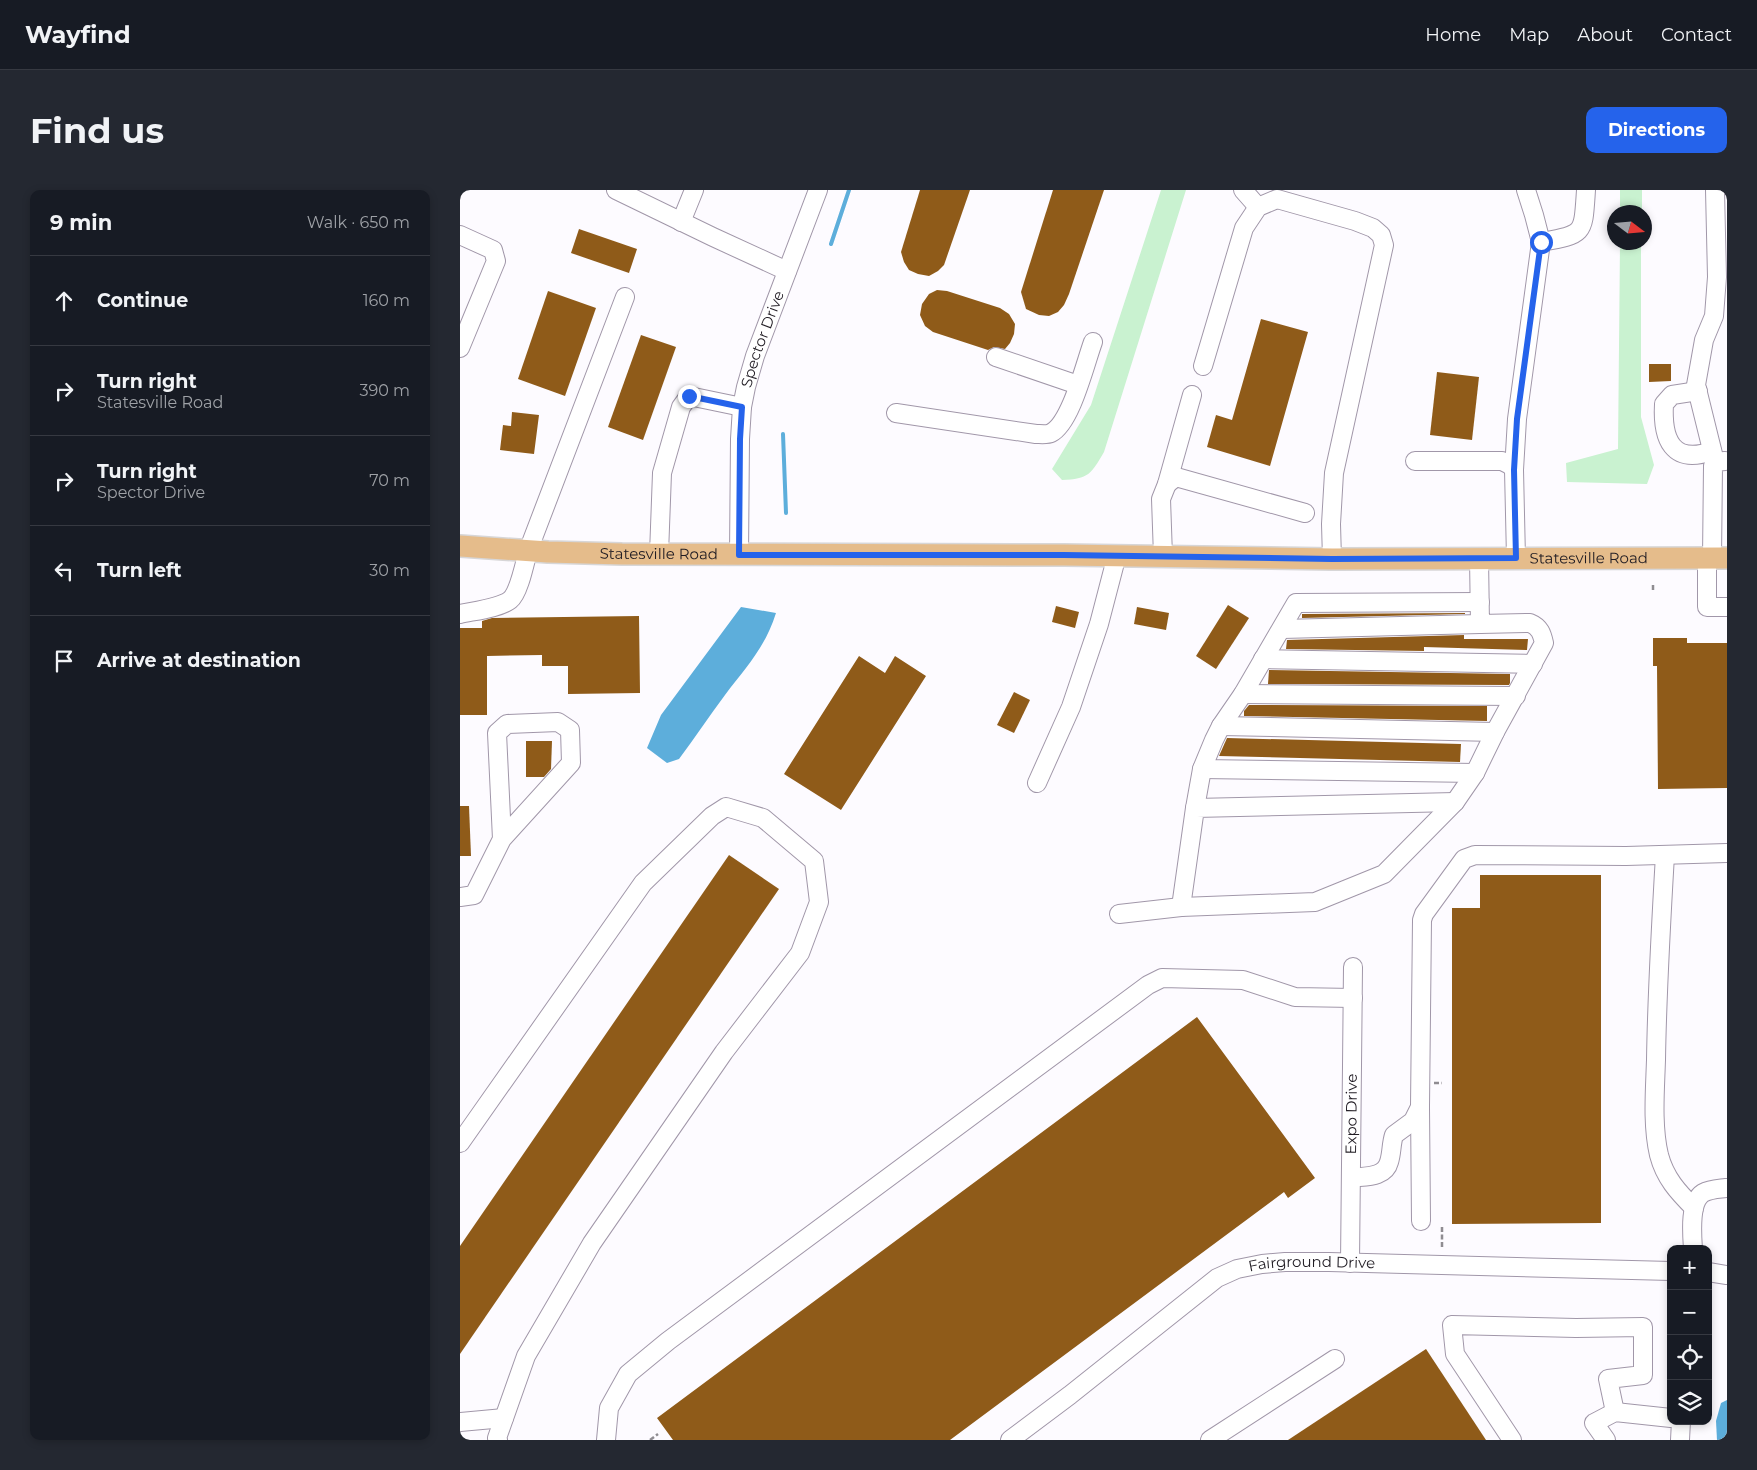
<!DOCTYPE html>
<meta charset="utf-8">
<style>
:root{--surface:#171b24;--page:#242831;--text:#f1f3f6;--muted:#9ea1a6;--line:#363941;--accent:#2563eb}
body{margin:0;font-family:Montserrat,sans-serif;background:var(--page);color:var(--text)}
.controls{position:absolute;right:15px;bottom:15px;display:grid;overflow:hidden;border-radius:10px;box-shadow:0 2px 8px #0003}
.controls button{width:45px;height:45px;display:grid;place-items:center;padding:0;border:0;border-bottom:1px solid var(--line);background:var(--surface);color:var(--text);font:25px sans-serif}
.compass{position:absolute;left:1147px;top:15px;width:45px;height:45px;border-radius:50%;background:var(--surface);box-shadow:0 2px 8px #0003;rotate:106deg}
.stop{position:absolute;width:15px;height:15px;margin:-11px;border:4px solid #2563eb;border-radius:50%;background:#fff}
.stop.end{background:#2563eb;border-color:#fff;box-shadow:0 1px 5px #0008}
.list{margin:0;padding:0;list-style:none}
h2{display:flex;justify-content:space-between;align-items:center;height:65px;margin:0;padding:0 20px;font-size:21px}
h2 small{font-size:16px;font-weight:400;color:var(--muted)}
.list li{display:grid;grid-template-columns:32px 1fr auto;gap:15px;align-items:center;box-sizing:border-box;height:90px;padding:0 20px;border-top:1px solid var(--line)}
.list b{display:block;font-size:19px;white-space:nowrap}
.list p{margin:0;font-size:16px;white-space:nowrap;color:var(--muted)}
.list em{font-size:16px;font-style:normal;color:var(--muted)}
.icon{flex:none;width:28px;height:28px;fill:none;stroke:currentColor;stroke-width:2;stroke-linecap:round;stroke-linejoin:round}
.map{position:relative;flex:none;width:1267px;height:1250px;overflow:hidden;border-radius:10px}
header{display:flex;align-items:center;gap:30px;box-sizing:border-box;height:70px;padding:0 25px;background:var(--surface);border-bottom:1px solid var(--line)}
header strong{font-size:24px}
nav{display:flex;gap:28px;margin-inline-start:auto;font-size:18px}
.intro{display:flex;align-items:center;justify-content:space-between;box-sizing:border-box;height:120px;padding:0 30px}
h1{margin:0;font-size:35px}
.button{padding:12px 22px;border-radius:10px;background:var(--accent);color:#fff;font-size:18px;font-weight:700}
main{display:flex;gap:30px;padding:0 30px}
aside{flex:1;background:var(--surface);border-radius:10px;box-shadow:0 2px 8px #0003}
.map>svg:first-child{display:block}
.green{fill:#c9f2d0}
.water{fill:#5daedb}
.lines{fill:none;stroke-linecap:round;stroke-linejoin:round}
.stream{stroke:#5daedb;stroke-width:4}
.building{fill:#8f5b19}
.minor-casing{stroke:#a197a9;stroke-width:20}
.major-casing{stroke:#d7d6d7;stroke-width:24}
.path{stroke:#8f8c91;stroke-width:2.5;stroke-dasharray:5 2.5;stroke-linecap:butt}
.minor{stroke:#fff;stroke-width:18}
.major{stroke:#e5bc8b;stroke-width:21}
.route{stroke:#2563eb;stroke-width:6}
.labels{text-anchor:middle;stroke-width:5;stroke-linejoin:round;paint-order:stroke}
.street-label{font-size:15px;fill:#201c23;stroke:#fff}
</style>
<header>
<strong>Wayfind</strong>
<nav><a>Home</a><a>Map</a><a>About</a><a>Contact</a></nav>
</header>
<div class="intro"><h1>Find us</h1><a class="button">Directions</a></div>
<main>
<aside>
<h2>9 min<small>Walk · 650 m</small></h2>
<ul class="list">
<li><svg class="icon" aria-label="ahead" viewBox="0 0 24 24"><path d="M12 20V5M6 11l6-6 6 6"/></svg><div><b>Continue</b></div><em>160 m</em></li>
<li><svg class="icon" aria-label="right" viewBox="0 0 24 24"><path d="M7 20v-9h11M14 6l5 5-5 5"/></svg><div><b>Turn right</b><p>Statesville Road</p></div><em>390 m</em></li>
<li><svg class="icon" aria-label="right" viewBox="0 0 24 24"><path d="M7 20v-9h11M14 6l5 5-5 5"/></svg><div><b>Turn right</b><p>Spector Drive</p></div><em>70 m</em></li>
<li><svg class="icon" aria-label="left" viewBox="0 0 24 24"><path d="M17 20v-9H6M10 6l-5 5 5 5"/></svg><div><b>Turn left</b></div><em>30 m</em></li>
<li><svg class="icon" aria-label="arrive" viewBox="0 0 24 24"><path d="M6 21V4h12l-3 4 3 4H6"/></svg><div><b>Arrive at destination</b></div></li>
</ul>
</aside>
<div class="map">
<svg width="1267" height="1250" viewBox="0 0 1267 1250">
<rect width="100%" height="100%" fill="#fdfbff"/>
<g class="green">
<path d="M701,0H726L644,262C631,284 629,289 602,290L592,279L631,215Z"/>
<rect x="1160" y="0" width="22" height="22"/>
<polygon points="1160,53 1181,53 1181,227 1194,275 1187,294 1107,292 1106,273 1158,259"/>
</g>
<g class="water">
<path d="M281,417L316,423C305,458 286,477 265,505C249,526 235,548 219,569L207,573L187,558L201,525Z"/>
<polygon points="1267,1210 1267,1250 1257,1250 1256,1231 1261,1213"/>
</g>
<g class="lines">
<g class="stream">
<polyline points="371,54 389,0"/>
<polyline points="323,244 326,323"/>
</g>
</g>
<g class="building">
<polygon points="460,0 510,0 484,75 478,81 469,86 458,84 449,80 444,72 441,62"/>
<polygon points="593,0 644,0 609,104 604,115 598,122 589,126 579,125 566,119 561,102"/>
<polygon points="119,39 177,59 169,83 111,63"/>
<polygon points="477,100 487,101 540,118 549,124 555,134 554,144 550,153 545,159 534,157 528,160 473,142 465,136 460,125 462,114 469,104"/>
<polygon points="88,101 136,118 105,206 58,189"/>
<polygon points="801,129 848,142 810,276 747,257 756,225 772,230"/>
<polygon points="181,145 216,157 183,250 148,237"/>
<polygon points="1189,174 1211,174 1211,191 1189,192"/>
<polygon points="977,182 1019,187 1012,250 970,245"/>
<polygon points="52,222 79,225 74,264 40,260 43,235 51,236"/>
<polygon points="768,415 789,428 756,479 736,466"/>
<polygon points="596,416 619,422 615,438 592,432"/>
<polygon points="677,417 709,423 706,440 674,434"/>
<polygon points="1005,423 1005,424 842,428 842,424"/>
<polygon points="179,426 180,503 108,504 108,476 82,476 82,465 27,466 27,525 0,525 0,438 22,438 22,431 32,428"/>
<polygon points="1004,445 1004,449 1068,449 1067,460 964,457 964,461 826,459 827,450"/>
<polygon points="1193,448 1227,448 1227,453 1267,453 1267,598 1198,599 1197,476 1193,476"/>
<polygon points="399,466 425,483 435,466 466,486 381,620 324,584"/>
<polygon points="809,480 1050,484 1050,493 1049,495 808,494"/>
<polygon points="554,502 570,510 554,543 537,535"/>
<polygon points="789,515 1027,516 1027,531 784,526 784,521"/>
<polygon points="767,548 1001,554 1000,572 759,566"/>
<polygon points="66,551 92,551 91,579 84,587 66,587"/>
<polygon points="0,616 9,616 11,666 0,666"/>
<polygon points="269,665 319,699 0,1164 0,1056"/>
<polygon points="1020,685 1141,685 1141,1033 992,1034 992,718 1020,718"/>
<polygon points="737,827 855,988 828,1008 824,1002 490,1250 213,1250 197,1228"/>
<polygon points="966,1159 1026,1250 828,1250"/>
</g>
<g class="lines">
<defs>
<g id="minor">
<polyline points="156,0 253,47 327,81"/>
<polyline points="783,0 798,17"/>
<polyline points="221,32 234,0"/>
<polyline points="0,45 33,60 36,71 0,158"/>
<path d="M1081,52C1125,44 1123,45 1126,0"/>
<polyline points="536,167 618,195"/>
<polyline points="743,176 784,38 798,17 817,9 895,31 913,38 921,45 924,55 874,283 871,334 872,369"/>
<path d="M1238,201L1212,205L1204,214C1202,249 1212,275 1252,261"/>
<path d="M436,223L576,244C580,244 587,245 591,243C611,233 625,174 633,152"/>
<polyline points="955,271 1042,271 1050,275 1054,280 1056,368"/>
<polyline points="1255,272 1236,195 1244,150 1254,126 1257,87 1255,0"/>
<polyline points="1054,280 1057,229 1081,52 1074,25 1066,0"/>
<polyline points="707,294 716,287 845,323"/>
<polyline points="199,364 202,283 221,217 229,206 282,217"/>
<path id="s1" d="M279,365L280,249L282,217L286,197L295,166L358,0"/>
<polyline points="703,366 701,309 707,294 732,205"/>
<polyline points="1247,368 1247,417 1267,417"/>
<polyline points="1252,368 1253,276 1255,272 1265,271"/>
<path d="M0,424C13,421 40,418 50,410C59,403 65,372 68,361L165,107"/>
<polyline points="822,439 1020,434"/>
<polyline points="803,469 1073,474"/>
<polyline points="783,504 1056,506"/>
<polyline points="761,536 1035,542"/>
<polyline points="1015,583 742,579 754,550 761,536 783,504 836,413 1020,412"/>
<polyline points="577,593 611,517 639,434 657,365"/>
<polyline points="735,618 742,579"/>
<path d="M1205,665C1201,733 1197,802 1196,870C1195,901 1192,935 1199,965C1205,988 1218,1002 1234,1018"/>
<polyline points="0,707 14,705 42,649 111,573 110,540 98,532 47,534 37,543 42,649"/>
<polyline points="721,717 735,618 995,612"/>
<path d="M659,724L721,717L855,712L924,684L995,612L1015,583L1035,542L1084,453C1082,444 1080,437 1070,433L1020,434L1019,368"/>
<polyline points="960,918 961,1031"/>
<polyline points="0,953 183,693 252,626 266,617 303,628 354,671 359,712 340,763 264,862 132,1053 66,1166 37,1248 38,1250"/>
<path d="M891,988C904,986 925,988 929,972C932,963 931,954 934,945L953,931L960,917L962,730L964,724L1004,669L1015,665L1166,666L1267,663"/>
<path d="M1233,1059C1232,1044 1229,1012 1243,1003C1250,999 1258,999 1266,998"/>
<path id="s2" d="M890,1073L893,777"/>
<polyline points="1248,1082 1267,1085"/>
<polyline points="0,1232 44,1228"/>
<polyline points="146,1250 149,1218 168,1184 208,1151 688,795 702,788 783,790 835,807 893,808"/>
<path id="s3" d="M550,1250L610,1205L757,1088L777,1079L802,1074L825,1072H869L1211,1081"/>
<polyline points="750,1250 875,1169"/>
<polyline points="1052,1250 995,1164 992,1135 1116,1138 1183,1137 1183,1185 1148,1189 1155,1222"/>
<polyline points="1146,1250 1134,1233 1155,1222 1211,1228"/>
<polyline points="1220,1250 1221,1231"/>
</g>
<g id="major">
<path id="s4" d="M0,356L88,362L162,364L604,365L872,369L1267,368"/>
</g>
</defs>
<use href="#minor" class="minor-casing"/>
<use href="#major" class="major-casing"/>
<g class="path">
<polyline points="1193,400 1193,393"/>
<polyline points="974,893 982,893"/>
<polyline points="982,1037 982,1058"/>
<polyline points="190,1250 198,1244"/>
</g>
<use href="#minor" class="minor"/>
<use href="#major" class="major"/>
</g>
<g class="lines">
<polyline class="route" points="229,206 282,217 280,249 279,365 604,365 872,369 1056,368 1054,280 1057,229 1081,52"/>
</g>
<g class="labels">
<g class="street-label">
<text dy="5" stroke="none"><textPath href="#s1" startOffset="219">Spector Drive</textPath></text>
<text dy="5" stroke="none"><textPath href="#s4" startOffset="199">Statesville Road</textPath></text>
<text dy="5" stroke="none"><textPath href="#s4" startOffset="1129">Statesville Road</textPath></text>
<text dy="5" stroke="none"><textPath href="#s2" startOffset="149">Expo Drive</textPath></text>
<text dy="5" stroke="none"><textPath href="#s3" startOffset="360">Fairground Drive</textPath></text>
</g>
</g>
</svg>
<div class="controls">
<button>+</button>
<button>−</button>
<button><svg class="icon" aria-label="locate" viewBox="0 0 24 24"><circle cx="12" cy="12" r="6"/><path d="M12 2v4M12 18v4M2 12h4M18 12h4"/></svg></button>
<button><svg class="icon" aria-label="layers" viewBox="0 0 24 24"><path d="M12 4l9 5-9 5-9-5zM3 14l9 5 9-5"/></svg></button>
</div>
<svg class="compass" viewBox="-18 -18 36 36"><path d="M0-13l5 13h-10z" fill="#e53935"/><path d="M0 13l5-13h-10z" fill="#9ea1a6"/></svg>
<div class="stop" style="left:1081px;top:52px"></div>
<div class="stop end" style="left:229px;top:206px"></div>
</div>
</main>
